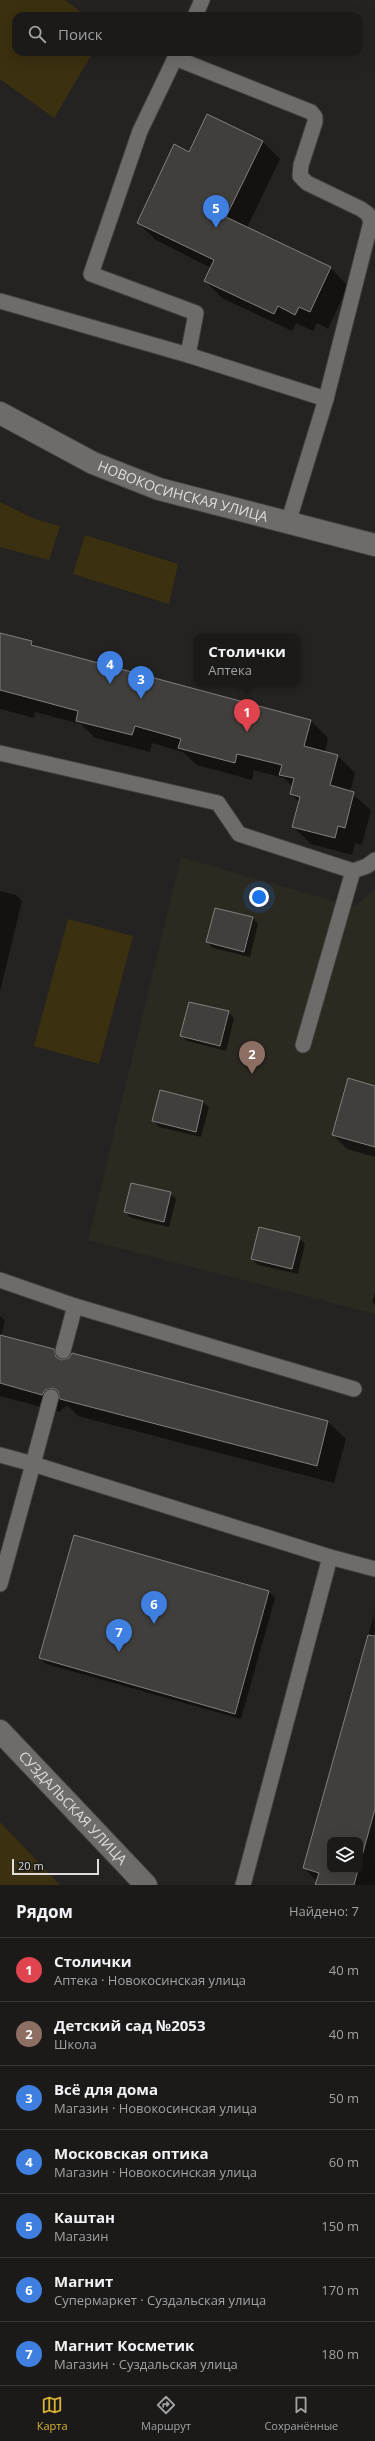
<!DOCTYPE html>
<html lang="ru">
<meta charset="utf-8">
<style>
:root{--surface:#1b1a19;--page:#282726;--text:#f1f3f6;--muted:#a0a1a2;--line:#393838;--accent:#dab333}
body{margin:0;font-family:"Open Sans",sans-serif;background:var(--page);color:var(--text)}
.controls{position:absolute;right:12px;bottom:12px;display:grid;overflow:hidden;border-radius:8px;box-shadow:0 4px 16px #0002}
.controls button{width:36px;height:36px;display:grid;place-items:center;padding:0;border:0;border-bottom:1px solid var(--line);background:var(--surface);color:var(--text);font:20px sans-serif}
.scale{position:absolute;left:12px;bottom:10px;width:87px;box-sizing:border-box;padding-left:4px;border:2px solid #dedddc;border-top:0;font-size:11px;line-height:14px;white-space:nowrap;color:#dedddc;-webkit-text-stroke:3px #1b1a17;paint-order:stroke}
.you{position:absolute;left:259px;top:897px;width:14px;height:14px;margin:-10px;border:3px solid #fff;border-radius:50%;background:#1a73e8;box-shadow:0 0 0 6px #1a73e833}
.badge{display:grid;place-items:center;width:26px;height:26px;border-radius:50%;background:var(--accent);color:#fff;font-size:13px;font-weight:700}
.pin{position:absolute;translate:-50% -33px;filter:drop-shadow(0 1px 2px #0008)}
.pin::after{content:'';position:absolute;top:21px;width:14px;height:12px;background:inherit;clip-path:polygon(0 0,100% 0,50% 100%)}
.popup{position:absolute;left:194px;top:634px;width:106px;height:52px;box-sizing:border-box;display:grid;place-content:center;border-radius:8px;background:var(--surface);filter:drop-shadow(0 1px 3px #0005);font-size:13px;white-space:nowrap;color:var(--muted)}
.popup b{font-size:15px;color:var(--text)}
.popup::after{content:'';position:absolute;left:50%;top:100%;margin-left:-8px;border:8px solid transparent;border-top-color:var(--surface)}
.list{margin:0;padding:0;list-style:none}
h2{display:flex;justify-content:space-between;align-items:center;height:52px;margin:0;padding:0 16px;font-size:17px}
h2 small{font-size:13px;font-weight:400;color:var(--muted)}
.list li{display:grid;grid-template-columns:26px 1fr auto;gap:12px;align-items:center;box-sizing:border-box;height:64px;padding:0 16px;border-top:1px solid var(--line)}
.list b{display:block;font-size:15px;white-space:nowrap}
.list p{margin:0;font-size:13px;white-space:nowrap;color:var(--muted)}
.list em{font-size:13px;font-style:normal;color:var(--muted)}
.icon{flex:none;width:22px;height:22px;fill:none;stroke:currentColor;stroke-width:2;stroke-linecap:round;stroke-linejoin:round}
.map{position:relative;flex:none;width:375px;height:1885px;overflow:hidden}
.search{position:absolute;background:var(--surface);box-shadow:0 4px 16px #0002;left:12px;right:12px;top:12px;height:44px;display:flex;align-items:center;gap:10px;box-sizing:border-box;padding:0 14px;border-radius:12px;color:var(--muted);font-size:15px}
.sheet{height:500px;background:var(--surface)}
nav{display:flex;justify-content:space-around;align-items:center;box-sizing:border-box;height:56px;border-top:1px solid var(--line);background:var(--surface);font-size:11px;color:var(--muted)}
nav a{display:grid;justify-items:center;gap:2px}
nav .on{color:var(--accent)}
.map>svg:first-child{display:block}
.built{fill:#2c2921}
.green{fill:#3b300f}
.shadow{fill:#0007;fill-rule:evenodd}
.building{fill:#403f3c;stroke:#81807c}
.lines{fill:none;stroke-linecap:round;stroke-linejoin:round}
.service-casing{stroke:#3f3f3c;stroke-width:17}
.tertiary-casing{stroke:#3f3f3c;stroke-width:24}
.service{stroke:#6d6c69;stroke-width:15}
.tertiary{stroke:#6d6c69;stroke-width:22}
.labels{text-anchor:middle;stroke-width:3;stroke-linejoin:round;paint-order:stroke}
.street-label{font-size:14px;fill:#dedddc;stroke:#1b1a17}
</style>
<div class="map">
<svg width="375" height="1885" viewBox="0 0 375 1885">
<rect width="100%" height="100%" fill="#242321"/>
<polygon class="built" points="181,857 354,907 375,889 375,1314 88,1240"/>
<g class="green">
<polygon points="0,0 65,0 86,16 16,16 16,52 93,52 54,118 0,79"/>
<polygon points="0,502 35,519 60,526 49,560 0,547"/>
<polygon points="85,535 178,564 169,604 73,574"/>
<polygon points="68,919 133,936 99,1064 34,1046"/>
<polygon points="0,1822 60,1885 0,1885"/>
</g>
<g class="shadow">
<polygon points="262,141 280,159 247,228 331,268 348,286 328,329 317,323 313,331 296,323 292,331 222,298 205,281 211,268 156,240 138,223 190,153"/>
<polygon points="0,634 31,642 37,648 311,721 328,738 325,752 337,755 355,773 350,792 371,810 362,845 355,843 352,855 311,844 293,827 299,802 291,794 293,787 284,778 254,770 252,780 197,765 183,752 152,743 150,752 95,738 81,724 35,712 34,718 0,709"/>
<polygon points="0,891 16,895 22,901 0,991"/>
<polygon points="253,918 258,924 250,957 213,948 207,942"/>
<polygon points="228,1012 234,1018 226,1051 187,1041 181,1036"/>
<polygon points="375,1087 375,1157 347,1149 333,1135"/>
<polygon points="203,1102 209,1107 201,1137 159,1127 153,1121"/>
<polygon points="170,1193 176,1199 169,1227 131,1218 125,1212"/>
<polygon points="299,1238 305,1244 298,1274 258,1265 252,1259"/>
<polygon points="375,1292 375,1305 372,1302"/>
<polygon points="0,1316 5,1320 1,1336 54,1350 65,1361 72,1354 328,1422 346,1439 334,1483 78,1416 68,1406 63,1408 60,1412 0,1396"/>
<polygon points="75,1536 269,1592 275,1598 241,1719 46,1664 40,1658"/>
<path d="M374,1615L375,1885H316L317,1882L304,1868ZM330,1840H360V1870H330Z"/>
</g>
<g class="building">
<polygon points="207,114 263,141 226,217 331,267 310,312 299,307 295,315 278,306 274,314 204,281 214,260 137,223 174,144 189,152"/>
<polygon points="0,633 32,641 31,645 311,720 304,746 338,755 330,785 354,792 345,828 338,826 335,838 292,827 300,797 290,794 294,778 279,775 282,765 237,754 235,763 178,748 181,739 135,726 132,735 76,721 78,711 0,690"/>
<polygon points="215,908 253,917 244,952 206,942"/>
<polygon points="189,1002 229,1011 220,1046 180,1036"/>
<polygon points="348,1078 375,1086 375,1147 332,1135"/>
<polygon points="160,1090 203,1101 196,1132 152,1121"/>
<polygon points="131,1183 171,1192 164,1222 124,1212"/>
<polygon points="259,1227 300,1237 292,1269 251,1259"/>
<polygon points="0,1335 54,1349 56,1357 61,1360 69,1358 72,1353 328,1421 317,1466 60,1399 58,1391 53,1388 45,1390 42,1395 0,1383"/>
<polygon points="74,1535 269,1591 235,1714 39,1658"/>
<polygon points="368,1635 375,1636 375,1809 360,1863 360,1840 330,1840 330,1870 358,1870 354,1885 315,1885 319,1873 303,1868"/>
</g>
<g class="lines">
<defs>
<g id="service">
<polyline points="195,16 202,0"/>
<polyline points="178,52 140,131 91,274 196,313 188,355"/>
<polyline points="175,58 311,112 315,117 315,122 301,165 300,176 307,183 361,209 368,214 371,222 326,399 288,523"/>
<polyline points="0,301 188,355 326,399"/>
<polyline points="0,753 218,803 239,834 353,871 367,866 375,860"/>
<polyline points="303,1045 353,871"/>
<polyline points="0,1280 75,1306 63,1351"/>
<polyline points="75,1306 354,1389"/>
<polyline points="0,1455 33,1464 51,1397"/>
<polyline points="0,1584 33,1464 330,1557"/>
<polyline points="243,1885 330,1557 375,1569"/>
</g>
<g id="tertiary">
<path id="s1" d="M0,413L93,463L159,489L375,545"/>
<path id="s2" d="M0,1731L146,1885"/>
</g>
</defs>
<use href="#service" class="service-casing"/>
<use href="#tertiary" class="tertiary-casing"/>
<use href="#service" class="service"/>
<use href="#tertiary" class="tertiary"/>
</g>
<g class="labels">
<g class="street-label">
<text dy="5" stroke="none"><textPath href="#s1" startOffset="200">НОВОКОСИНСКАЯ УЛИЦА</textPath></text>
<text dy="5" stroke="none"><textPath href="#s2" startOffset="106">СУЗДАЛЬСКАЯ УЛИЦА</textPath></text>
</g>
</g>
</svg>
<div class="controls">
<button><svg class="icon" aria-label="layers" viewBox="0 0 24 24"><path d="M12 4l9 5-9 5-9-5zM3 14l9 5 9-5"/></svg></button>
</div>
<div class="scale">20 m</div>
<div class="you"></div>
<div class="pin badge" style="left:247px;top:732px;background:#e0444e">1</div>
<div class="popup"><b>Столички</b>Аптека</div>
<div class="pin badge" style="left:252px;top:1074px;background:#8d6e63">2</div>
<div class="pin badge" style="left:141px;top:699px;background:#3f7fe0">3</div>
<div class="pin badge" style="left:110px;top:684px;background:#3f7fe0">4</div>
<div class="pin badge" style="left:216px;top:228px;background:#3f7fe0">5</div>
<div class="pin badge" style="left:154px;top:1624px;background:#3f7fe0">6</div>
<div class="pin badge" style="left:119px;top:1652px;background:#3f7fe0">7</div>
<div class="search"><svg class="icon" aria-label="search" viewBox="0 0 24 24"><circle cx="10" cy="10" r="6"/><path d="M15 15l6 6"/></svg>Поиск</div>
</div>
<section class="sheet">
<h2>Рядом<small>Найдено: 7</small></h2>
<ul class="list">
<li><span class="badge" style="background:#e0444e">1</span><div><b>Столички</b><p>Аптека · Новокосинская улица</p></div><em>40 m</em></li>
<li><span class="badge" style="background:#8d6e63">2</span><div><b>Детский сад №2053</b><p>Школа</p></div><em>40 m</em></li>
<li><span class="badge" style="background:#3f7fe0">3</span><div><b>Всё для дома</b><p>Магазин · Новокосинская улица</p></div><em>50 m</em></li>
<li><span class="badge" style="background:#3f7fe0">4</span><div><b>Московская оптика</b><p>Магазин · Новокосинская улица</p></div><em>60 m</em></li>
<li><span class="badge" style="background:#3f7fe0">5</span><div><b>Каштан</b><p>Магазин</p></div><em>150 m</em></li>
<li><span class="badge" style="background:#3f7fe0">6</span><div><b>Магнит</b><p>Супермаркет · Суздальская улица</p></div><em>170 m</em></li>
<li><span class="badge" style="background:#3f7fe0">7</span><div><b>Магнит Косметик</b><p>Магазин · Суздальская улица</p></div><em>180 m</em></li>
</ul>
</section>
<nav>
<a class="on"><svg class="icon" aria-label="map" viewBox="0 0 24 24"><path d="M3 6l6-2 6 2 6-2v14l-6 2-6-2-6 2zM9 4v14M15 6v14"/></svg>Карта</a>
<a><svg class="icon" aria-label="directions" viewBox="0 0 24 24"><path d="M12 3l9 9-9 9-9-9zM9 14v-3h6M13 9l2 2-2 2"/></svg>Маршрут</a>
<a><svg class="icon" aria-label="saved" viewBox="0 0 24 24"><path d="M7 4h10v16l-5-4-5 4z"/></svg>Сохранённые</a>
</nav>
